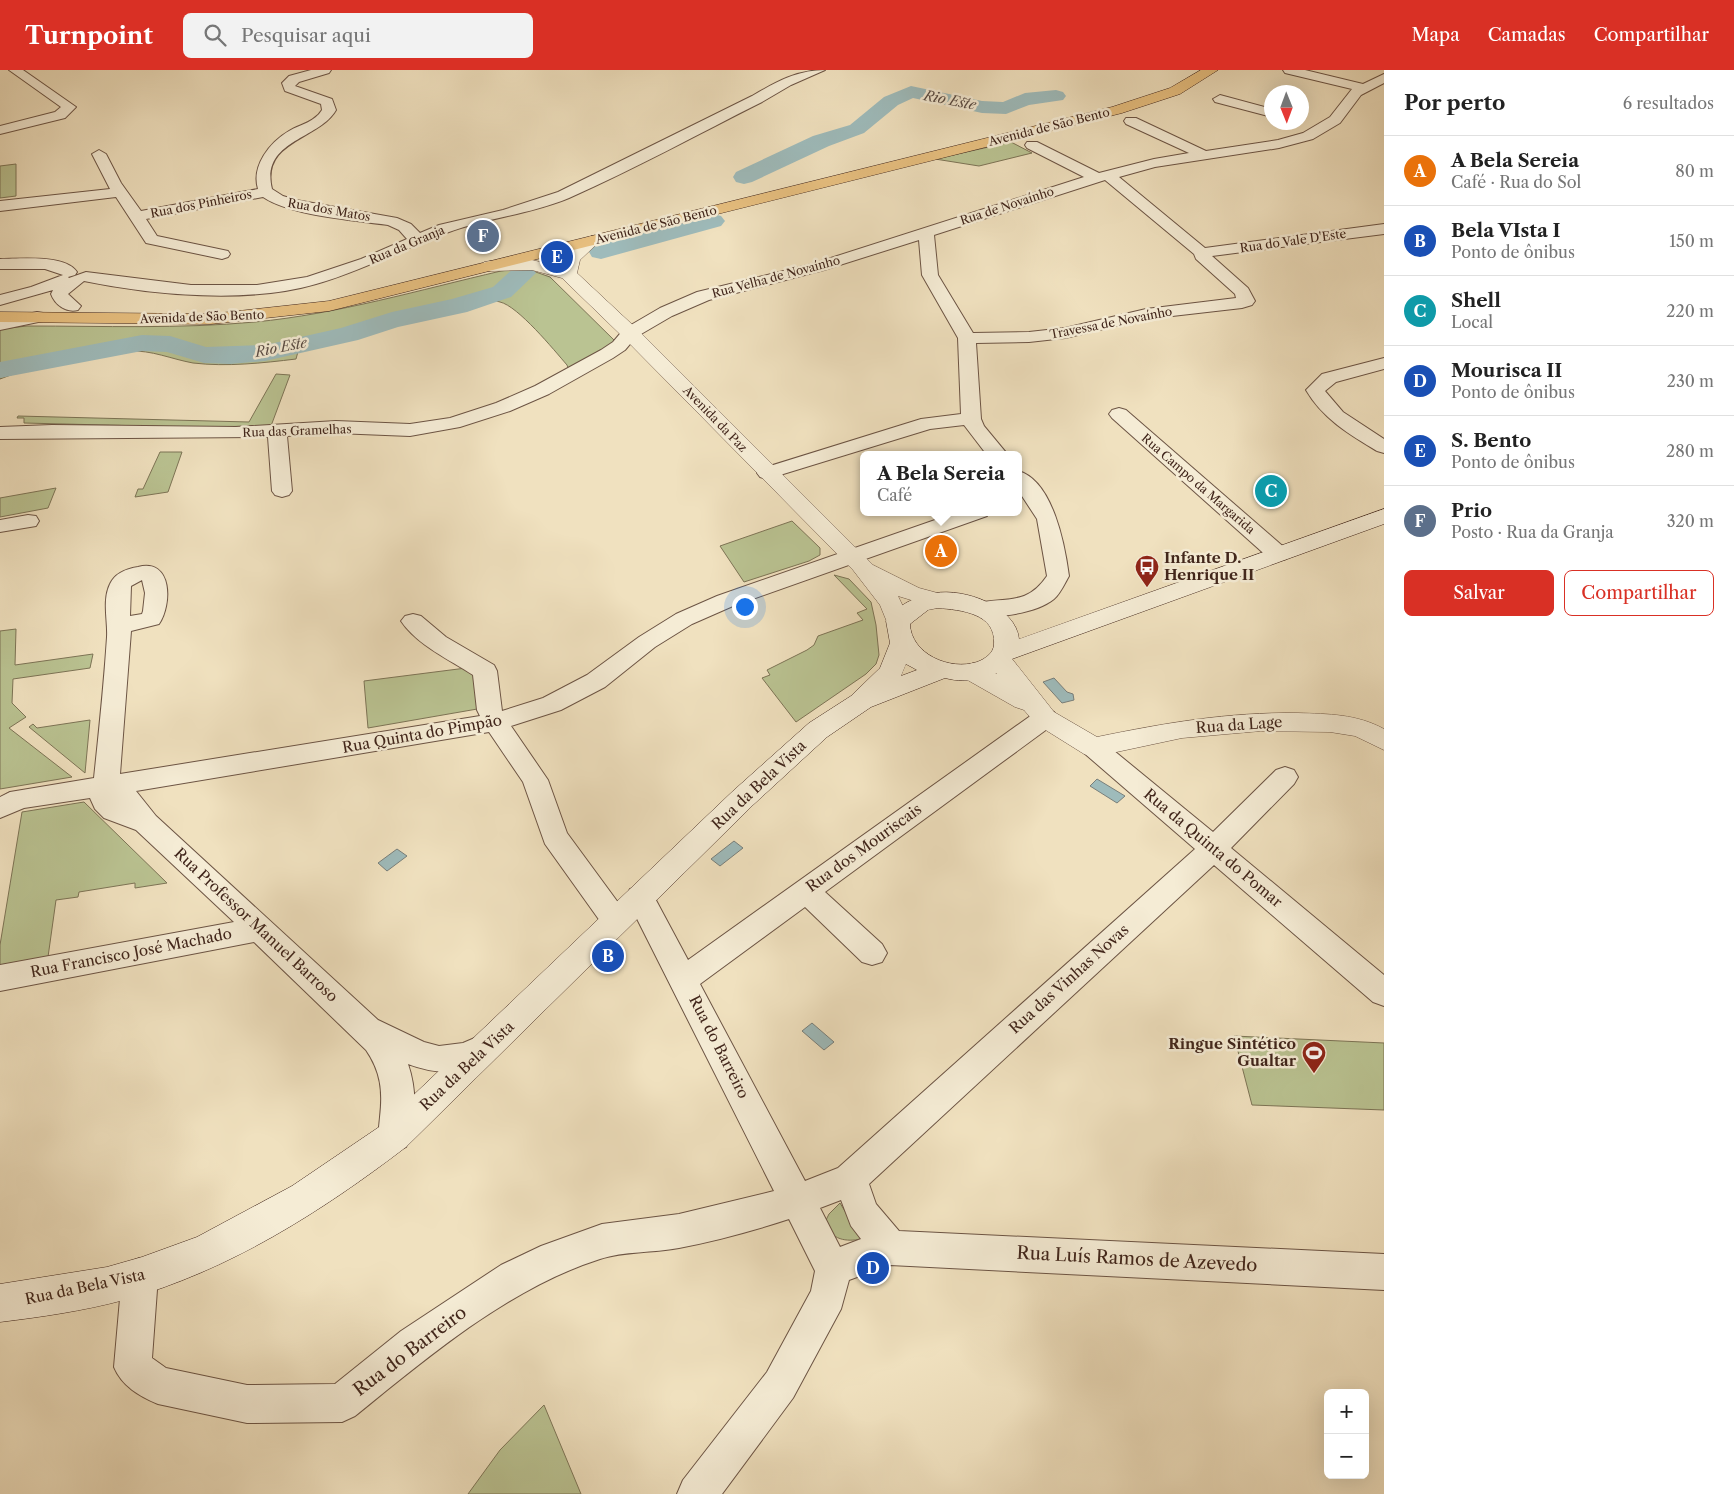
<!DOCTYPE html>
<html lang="pt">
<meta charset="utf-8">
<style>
:root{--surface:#fff;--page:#f2f2f2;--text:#222;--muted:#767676;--line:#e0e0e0;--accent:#d93025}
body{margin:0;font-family:"Libre Caslon Text",serif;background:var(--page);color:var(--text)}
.controls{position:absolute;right:15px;bottom:15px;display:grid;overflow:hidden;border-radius:8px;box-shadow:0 5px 20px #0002}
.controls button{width:45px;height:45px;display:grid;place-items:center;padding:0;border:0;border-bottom:1px solid var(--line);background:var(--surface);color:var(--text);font:25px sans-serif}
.compass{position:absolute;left:1264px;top:15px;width:45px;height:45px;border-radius:50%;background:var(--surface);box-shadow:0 5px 20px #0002;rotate:179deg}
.you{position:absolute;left:744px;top:536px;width:18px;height:18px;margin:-12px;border:4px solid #fff;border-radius:50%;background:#1a73e8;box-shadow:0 0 0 8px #1a73e833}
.badge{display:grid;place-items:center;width:32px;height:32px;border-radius:50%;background:var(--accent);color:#fff;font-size:16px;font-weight:700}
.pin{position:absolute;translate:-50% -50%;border:2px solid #fff;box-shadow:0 1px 5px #0006}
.popup{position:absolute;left:860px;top:381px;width:162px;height:65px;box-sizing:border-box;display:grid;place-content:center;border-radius:8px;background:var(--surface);filter:drop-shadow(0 1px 4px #0005);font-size:16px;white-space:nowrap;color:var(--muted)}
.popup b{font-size:19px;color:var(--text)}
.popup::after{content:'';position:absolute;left:50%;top:100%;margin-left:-10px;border:10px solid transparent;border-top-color:var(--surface)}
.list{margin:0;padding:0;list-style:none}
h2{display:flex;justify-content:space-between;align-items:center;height:65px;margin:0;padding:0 20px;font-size:21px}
h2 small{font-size:16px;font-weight:400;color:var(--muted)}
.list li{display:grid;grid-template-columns:32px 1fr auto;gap:15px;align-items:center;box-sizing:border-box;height:70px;padding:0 20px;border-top:1px solid var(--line)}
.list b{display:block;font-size:19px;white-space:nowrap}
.list p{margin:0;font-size:16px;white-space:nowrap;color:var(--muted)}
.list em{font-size:16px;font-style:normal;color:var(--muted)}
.actions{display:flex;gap:10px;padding:15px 20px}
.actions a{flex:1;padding:11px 0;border:1px solid var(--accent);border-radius:8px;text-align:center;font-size:18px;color:var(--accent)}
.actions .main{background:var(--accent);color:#fff}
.icon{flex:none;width:28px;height:28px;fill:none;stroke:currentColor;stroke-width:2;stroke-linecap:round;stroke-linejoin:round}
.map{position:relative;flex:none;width:1384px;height:1424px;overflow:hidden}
header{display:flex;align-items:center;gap:30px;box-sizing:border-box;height:70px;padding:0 25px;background:var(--accent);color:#fff}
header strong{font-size:24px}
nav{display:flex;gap:28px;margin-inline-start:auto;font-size:18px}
.search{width:350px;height:45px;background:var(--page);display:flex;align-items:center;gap:12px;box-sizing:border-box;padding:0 18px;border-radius:8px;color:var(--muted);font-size:19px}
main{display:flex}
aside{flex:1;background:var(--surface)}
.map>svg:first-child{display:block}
.green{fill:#bac392;stroke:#7d7456}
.water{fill:#9ebbbb;stroke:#787f7b}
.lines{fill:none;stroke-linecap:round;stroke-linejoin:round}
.river{fill:#9ebbbb;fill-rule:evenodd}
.minor-casing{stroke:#6c5444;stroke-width:2}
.tertiary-casing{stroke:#6c5444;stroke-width:1}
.secondary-casing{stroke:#40251b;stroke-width:1}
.primary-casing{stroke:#40251b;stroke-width:1}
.minor{fill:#f5ecd5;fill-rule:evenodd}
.tertiary{fill:#f5ecd5;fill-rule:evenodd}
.secondary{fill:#f5ecd5;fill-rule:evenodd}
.primary{fill:#e8c080;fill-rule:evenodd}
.labels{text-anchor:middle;stroke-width:5;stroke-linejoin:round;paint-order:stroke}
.far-street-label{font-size:12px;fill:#40251b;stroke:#f5ecd5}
.far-water-label{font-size:14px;font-style:italic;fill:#584a43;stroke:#f5ecd5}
.poi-label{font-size:15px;font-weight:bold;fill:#40251b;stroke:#f5ecd5;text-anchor:start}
.street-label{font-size:15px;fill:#40251b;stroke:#f5ecd5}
.near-street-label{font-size:18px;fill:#40251b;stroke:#f5ecd5}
</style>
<header>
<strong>Turnpoint</strong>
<div class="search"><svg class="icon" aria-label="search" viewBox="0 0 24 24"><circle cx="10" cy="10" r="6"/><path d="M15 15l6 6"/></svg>Pesquisar aqui</div>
<nav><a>Mapa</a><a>Camadas</a><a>Compartilhar</a></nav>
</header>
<main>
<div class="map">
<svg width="1384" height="1424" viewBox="0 0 1384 1424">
<rect width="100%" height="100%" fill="#f0e1bf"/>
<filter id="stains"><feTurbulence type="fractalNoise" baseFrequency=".004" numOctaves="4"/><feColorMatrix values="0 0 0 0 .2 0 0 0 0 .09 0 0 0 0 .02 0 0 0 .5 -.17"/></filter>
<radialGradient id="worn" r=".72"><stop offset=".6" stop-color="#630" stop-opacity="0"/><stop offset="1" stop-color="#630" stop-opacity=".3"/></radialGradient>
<g class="green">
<polygon points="1011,72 1032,83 979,96 935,89"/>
<polygon points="16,94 16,126 0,128 0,96"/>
<path d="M516,199L530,200L550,207L615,271L610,278L569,300L567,295C554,280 518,236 500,232C491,229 482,231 473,233L470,230L434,240L392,248L338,265L255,283L233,284L198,282L163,270H146L100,277L0,298V259L27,256C103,256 179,259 255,252C338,244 419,220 501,201Z"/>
<path d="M154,274L205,287L229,288L299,278L296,289C263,293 227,297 193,293C171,289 152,280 129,281L16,303L0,309V302L10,298L125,277Z"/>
<polygon points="276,304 290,305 271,356 185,357 24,353 24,348 17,348 18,346 249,352"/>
<polygon points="160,382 182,382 168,422 135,427 138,419 143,419"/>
<polygon points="56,418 48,438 0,447 0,428"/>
<polygon points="792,451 820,478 820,485 809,491 744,512 720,476"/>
<polygon points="834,505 849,509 871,532 876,555 879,585 876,594 866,604 796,652 762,608 770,605 767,600 807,580 814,575 818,566 863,550 857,543 867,539"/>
<polygon points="16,559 15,595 93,584 90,598 13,609 12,633 26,647 9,658 72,707 0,719 0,561"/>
<polygon points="474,597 483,638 368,658 364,611"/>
<polygon points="90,650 85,703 29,657 33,654 37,658"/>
<polygon points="84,732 167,813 135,818 135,813 79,822 78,827 56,830 48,887 0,895 0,875 22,742"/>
<polygon points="1234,966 1384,973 1384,1040 1252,1035"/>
<path d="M840,1133L862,1169C845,1172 833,1170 824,1154L829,1144Z"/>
<polygon points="544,1335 581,1424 468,1424 500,1380"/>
</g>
<g class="water">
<polygon points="1054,608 1067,622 1073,624 1074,630 1062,633 1043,612"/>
<polygon points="1097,709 1125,726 1117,733 1090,716"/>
<polygon points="734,771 743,778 720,796 711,789"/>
<polygon points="397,779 407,786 387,801 378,793"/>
<polygon points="812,953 834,972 824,980 802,961"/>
</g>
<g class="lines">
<g class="river">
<polygon points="911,16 982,31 1003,32 1025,23 1056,20 1063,22 1066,26 1063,30 1029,35 1006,44 982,43 913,28 898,35 864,63 829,76 752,112 744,114 736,112 733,107 736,102 813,66 850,55 884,27"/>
<polygon points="713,144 721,146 725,151 721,156 601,189 592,187 589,182 592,177"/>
<polygon points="523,195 532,198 536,203 511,227 467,242 398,257 358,270 265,291 230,294 204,293 167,282 142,281 0,308 0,292 142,265 170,266 206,277 265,275 341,258 392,242 452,229 493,217 514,198"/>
</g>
<defs>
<g id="minor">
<polygon points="9,0 23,0 76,37 65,48 0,64 0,56 55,42 61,37"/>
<path d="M311,0H331L329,3L299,12L295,16L332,29L336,40C319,70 260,70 272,119L283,126L296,130L397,148L411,154L420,163L439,155L503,140L558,122L752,26C776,12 797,0 825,0L791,15L762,32C698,64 635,99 569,128C531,144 488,148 449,162C404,178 362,201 316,214C249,234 152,225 84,211L68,224L81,236L78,240C66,243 55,235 51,224L53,220L0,235V225L31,217L63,205L45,199H0V189C19,189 65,184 77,202L75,205L68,207L69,208L86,202L191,215H257L307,207L361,189L407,169L399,160L388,155C354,150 291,146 263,127L146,149L157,166L228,181L230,184L228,187L222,189L146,173L116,127L0,141V131L110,119L92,84L99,80L106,84L121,113L141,141L258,119C251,96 270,72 289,61C301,54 315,52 322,40L321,34L285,21L282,13L289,6Z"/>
<path d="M1283,0H1305L1363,14L1384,4V13L1361,25L1340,53L1313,69L1279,78L1155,97L1119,107L1205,178L1384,154V164L1212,186L1248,218L1255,231L1252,235L1242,238L1146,249L1065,268L1029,272L976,273L981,349L984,356L1008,385H987L964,355L930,359L767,409L760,407L757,403L760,399L921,349L961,344L958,268L922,205L919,170L824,200L709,230L672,246L636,267L625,280L613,288L549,324L510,341L460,357L410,366L336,363L287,366L292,421L289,425L282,427L275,425L272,421L268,367L0,369V357L52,355L236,357L336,351L410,354L450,348L496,333L535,316L601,280L613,272L624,259L660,238L697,222L812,194L1084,107L1027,78L1025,75L1027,72H1037L1099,103L1154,89L1189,83L1126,54L1124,51L1126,48H1136L1206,81L1278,70L1303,63L1330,47L1352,19L1285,3ZM1105,110L1194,184L1196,189L1235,224L1236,228L1146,239L1065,258L1029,262L973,263L938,205L934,165Z"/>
<polygon points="1220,25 1272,39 1272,47 1215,32 1213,29"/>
<polygon points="37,242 43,243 46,247 43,251 0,260 0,250"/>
<path d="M1384,288V299L1336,312L1325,321L1343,342L1384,369V383L1377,381C1349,364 1323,349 1306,320L1322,304Z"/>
<polygon points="1119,338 1126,340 1286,479 1289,484 1286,489 1278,491 1270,489 1112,348 1109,344 1112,340"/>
<path d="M1018,401C1053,410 1065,476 1069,506C1065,513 1060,524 1054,529C1037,543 994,550 974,544L971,539L974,534C1005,526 1026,537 1047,506L1037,449L1018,420Z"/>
<path d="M958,442H990L987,446L733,536L692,554L655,577L605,617L561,640L511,656L548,710L567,763L625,842L629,850L625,858L615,862L605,858L545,774L523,712L489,662L136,721L156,746L378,950L424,972L439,976L463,973L484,964L495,968L500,978L495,988C461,1003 444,1007 408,994C417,1020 417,1052 406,1077L394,1081L382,1077C377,1065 379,1059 380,1047C383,1021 381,1002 366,980L254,872L0,921V895L234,852L136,760L104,748L95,739L90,728L24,738L0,748V727L10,722L94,708C99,661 104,614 107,567C108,551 102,530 110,514C115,503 126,499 138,497C173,488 172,535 159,554L131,561L120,704L480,646L477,640L473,605C450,590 417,575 401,551L405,546L413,544L421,546L446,567L494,595L497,601L502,641L543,628L587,605L639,567L676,544L717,526ZM142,510L145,523L143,541L142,544L130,546L131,516Z"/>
<polygon points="28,445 36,446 39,451 36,456 0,462 0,450"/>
<path d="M1045,639L1054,642L1058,648L1054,654L825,822L882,874L887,883L882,892L872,895L862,892L805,837L700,914L805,1111L838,1098L1195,779L1084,683L1080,677L1084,671L1093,668L1102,671L1213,762L1276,700L1285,697L1294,700L1298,707L1294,714L1231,778L1384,905V936L1373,932L1214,795L869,1114L876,1134L899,1161L1384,1184V1220L890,1195L849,1210L841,1239L793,1328L722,1424H677L683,1410L767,1302L811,1221L815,1201L789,1149C753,1161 715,1171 679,1178C653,1183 624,1181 600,1189C509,1218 428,1287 355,1346L342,1352L247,1353L158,1334C139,1326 122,1316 114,1297L122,1206L127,1193L140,1188L153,1193L158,1206L152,1288L166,1298L247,1315L335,1314L401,1261L501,1195L541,1176L602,1154L679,1144L774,1121L626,827L630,819L640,816L650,819L688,890L1036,642ZM841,1130L851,1156L861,1169L840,1177L820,1138Z"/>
</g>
<g id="tertiary">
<path d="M592,166L598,167L600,171L580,190L577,203L637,259L873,495L919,518L945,525L949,530L945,535L937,538L898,526L910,551L907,557L898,559L889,557L880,535L853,500L623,267L562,208L532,200L490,201L484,200L481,196L484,192L490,191L532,190L561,197C565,184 578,169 592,166Z"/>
<path d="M1000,583L1009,585L1054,642L1097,667C1165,653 1228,642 1298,643C1328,644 1357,644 1384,659V680L1355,666L1330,662L1261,661L1182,668L1093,687L1084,684L1036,654L1024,640L1015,637L964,608L960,602L964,596L973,593L997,604L987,591L991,585Z"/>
</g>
<path id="secondary" d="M1384,439V454L1012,589C999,610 967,614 945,608L871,637L827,667L753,735L406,1077C321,1142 228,1201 124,1230C83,1241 41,1247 0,1252V1214L107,1197L142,1187L197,1167L292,1116L382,1055L733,721L809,653L851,626L880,598L890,573L886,551C896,535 917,526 935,523C964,518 1016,536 1019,569ZM938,538C961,540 996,543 994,574C994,583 985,589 977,592C950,601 911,584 910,554L928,540ZM906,594L917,600L901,606Z"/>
<polygon id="primary" points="1201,0 1218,0 1180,24 1122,43 329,241 211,254 0,252 0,242 211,244 329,231 1112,37 1170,18"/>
</defs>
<use href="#minor" class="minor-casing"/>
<use href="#tertiary" class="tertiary-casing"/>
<use href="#secondary" class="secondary-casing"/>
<use href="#primary" class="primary-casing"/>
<use href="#minor" class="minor"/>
<use href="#tertiary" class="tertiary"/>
<use href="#secondary" class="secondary"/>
<use href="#primary" class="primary"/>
</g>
<defs>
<symbol id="bus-pin" viewBox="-11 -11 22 30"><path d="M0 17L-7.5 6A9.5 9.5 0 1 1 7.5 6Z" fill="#8f2418" stroke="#f5ecd5"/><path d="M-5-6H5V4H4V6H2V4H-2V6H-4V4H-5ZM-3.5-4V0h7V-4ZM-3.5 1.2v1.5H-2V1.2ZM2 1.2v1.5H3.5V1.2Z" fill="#fff"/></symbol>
<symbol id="stadium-pin" viewBox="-11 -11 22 30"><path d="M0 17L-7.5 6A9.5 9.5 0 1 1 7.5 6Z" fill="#8f2418" stroke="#f5ecd5"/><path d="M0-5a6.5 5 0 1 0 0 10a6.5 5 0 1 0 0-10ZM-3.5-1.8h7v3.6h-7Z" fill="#fff"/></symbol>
</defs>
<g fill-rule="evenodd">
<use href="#bus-pin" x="1133" y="483" width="28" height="38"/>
<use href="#stadium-pin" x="1300" y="969" width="28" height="38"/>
</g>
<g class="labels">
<g class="far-street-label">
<text transform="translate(1049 57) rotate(-14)" y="4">Avenida de São Bento</text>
<text transform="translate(201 134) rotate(-11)" y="4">Rua dos Pinheiros</text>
<text transform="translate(1007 136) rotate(-18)" y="4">Rua de Novaínho</text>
<text transform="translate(329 140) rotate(10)" y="4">Rua dos Matos</text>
<text transform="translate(656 155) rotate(-14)" y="4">Avenida de São Bento</text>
<text transform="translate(1293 171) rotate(-8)" y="4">Rua do Vale D'Este</text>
<text transform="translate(407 175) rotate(-23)" y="4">Rua da Granja</text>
<text transform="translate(776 207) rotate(-15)" y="4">Rua Velha de Novaínho</text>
<text transform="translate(202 247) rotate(-2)" y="4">Avenida de São Bento</text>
<text transform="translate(1111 253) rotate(-11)" y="4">Travessa de Novaínho</text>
<text transform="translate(715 349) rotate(46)" y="4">Avenida da Paz</text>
<text transform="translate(297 361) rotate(-2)" y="4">Rua das Gramelhas</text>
<text transform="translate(1198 414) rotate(41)" y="4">Rua Campo da Margarida</text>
</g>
<g class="far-water-label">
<text transform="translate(950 30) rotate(11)" y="5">Rio Este</text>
<text transform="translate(281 277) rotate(-11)" y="5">Rio Este</text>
</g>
<g class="poi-label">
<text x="1164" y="493">Infante D.<tspan x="1164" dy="17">Henrique II</tspan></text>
<text x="1296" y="979" text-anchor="end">Ringue Sintético<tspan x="1296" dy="17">Gualtar</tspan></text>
</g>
<g class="street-label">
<text transform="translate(1239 655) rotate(-4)" y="5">Rua da Lage</text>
<text transform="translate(422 664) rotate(-10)" y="5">Rua Quinta do Pimpão</text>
<text transform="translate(759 715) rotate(-43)" y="5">Rua da Bela Vista</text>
<text transform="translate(864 778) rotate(-36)" y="5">Rua dos Mouriscais</text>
<text transform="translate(1213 778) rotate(40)" y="5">Rua da Quinta do Pomar</text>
<text transform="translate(256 855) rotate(43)" y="5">Rua Professor Manuel Barroso</text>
<text transform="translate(131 883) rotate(-11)" y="5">Rua Francisco José Machado</text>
<text transform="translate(1069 909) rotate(-42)" y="5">Rua das Vinhas Novas</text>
<text transform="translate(719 977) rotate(63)" y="5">Rua do Barreiro</text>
<text transform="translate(467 996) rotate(-43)" y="5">Rua da Bela Vista</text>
<text transform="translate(85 1217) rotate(-12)" y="5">Rua da Bela Vista</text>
</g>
<g class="near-street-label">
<text transform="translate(1137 1189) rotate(3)" y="6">Rua Luís Ramos de Azevedo</text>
<text transform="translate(410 1281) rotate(-37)" y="6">Rua do Barreiro</text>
</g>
</g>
<rect width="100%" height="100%" filter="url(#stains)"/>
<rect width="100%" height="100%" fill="url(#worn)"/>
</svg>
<div class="controls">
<button>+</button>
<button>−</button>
</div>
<svg class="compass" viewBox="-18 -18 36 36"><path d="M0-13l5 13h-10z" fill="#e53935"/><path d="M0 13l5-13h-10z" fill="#767676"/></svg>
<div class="you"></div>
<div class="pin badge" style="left:941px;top:481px;background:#e8710a">A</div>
<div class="popup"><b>A Bela Sereia</b>Café</div>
<div class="pin badge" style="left:608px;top:886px;background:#1a4fb4">B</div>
<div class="pin badge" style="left:1271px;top:421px;background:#0f9aa8">C</div>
<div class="pin badge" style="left:873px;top:1198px;background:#1a4fb4">D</div>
<div class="pin badge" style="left:557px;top:187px;background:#1a4fb4">E</div>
<div class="pin badge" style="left:483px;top:166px;background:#5c6f8a">F</div>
</div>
<aside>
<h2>Por perto<small>6 resultados</small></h2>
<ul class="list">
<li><span class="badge" style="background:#e8710a">A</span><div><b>A Bela Sereia</b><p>Café · Rua do Sol</p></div><em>80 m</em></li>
<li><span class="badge" style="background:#1a4fb4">B</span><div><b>Bela VIsta I</b><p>Ponto de ônibus</p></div><em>150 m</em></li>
<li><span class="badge" style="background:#0f9aa8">C</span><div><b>Shell</b><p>Local</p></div><em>220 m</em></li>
<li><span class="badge" style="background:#1a4fb4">D</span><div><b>Mourisca II</b><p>Ponto de ônibus</p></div><em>230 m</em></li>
<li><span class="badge" style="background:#1a4fb4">E</span><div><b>S. Bento</b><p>Ponto de ônibus</p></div><em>280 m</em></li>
<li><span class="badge" style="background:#5c6f8a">F</span><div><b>Prio</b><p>Posto · Rua da Granja</p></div><em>320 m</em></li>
</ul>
<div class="actions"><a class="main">Salvar</a><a>Compartilhar</a></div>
</aside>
</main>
